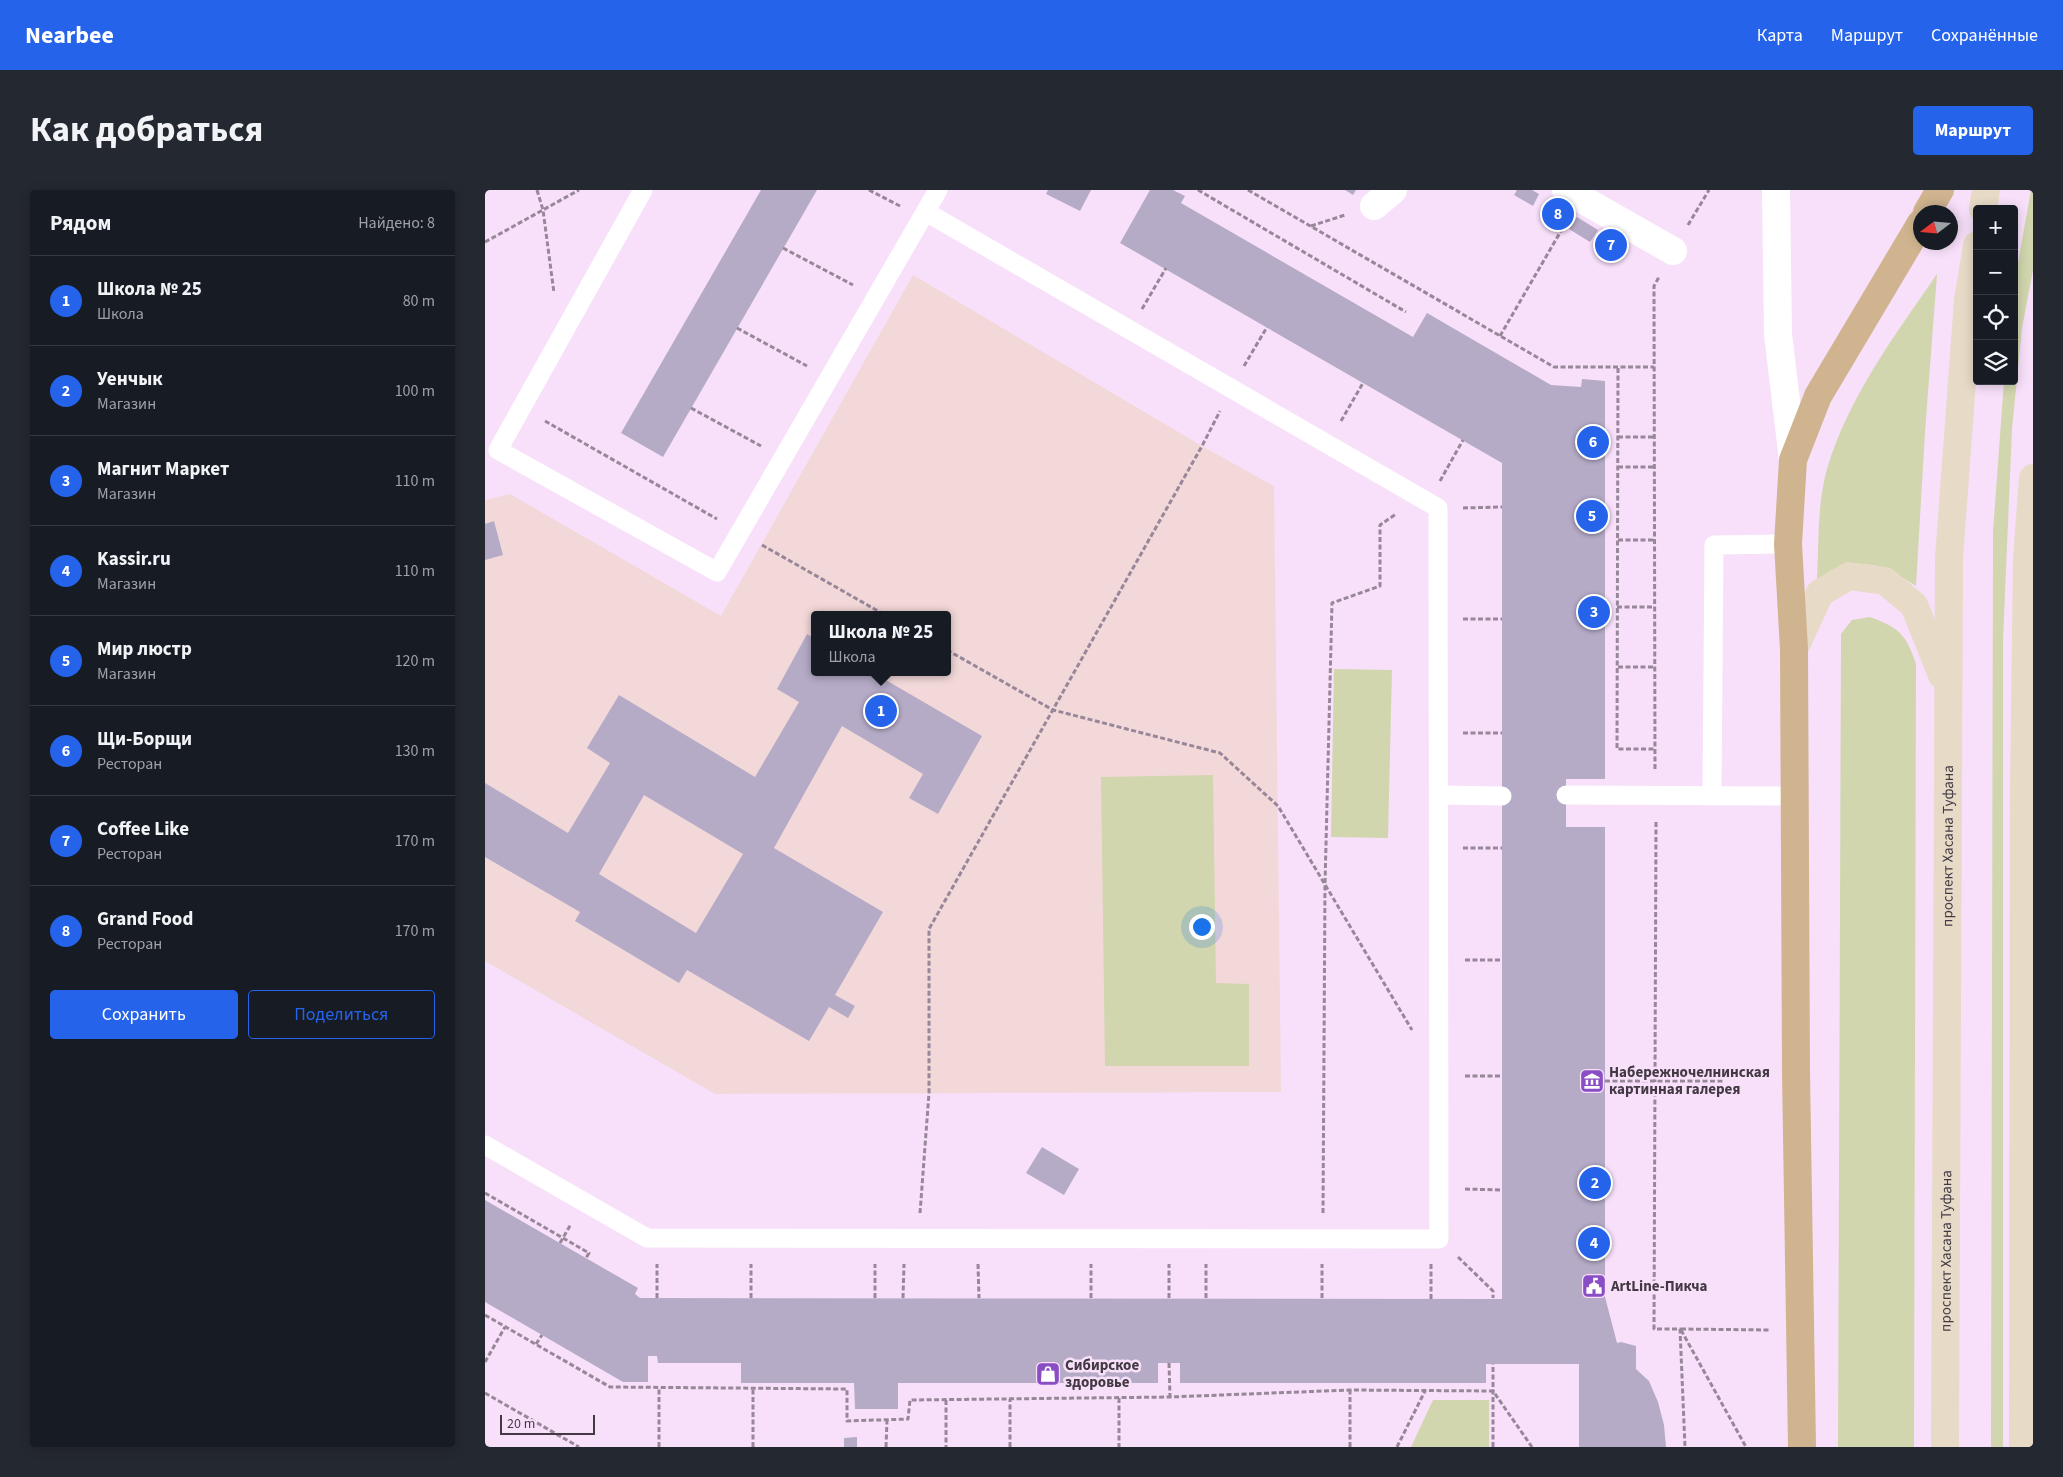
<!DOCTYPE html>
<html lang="ru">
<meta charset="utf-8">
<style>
:root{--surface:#171b24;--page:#242831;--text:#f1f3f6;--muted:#9ea1a6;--line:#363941;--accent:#2563eb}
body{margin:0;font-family:"Source Sans 3",sans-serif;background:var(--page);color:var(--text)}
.controls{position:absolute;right:15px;top:15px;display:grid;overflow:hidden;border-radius:5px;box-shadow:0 2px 12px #0003}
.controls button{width:45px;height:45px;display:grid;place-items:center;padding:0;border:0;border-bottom:1px solid var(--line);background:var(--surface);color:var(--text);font:25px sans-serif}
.compass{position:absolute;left:1428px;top:15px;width:45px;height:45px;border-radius:50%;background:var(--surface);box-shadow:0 2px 12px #0003;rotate:254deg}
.scale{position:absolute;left:15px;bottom:12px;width:95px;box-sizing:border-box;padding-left:5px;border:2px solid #423943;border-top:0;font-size:14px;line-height:18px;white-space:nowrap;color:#423943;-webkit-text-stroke:4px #f8e0fa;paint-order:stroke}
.you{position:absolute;left:716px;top:736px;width:18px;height:18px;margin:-12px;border:4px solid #fff;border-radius:50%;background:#1a73e8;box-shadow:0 0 0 8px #1a73e833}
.badge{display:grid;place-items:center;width:32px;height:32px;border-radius:50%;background:var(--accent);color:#fff;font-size:16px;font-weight:700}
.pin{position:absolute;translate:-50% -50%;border:2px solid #fff;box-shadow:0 1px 5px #0006}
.popup{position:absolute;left:326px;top:421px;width:140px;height:65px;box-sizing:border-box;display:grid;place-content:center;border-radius:5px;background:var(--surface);filter:drop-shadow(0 1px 4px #0005);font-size:16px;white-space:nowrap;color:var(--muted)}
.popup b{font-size:19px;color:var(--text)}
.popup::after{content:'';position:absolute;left:50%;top:100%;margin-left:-10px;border:10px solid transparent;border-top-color:var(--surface)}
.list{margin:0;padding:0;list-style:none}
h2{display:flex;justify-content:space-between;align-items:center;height:65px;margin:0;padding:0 20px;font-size:21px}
h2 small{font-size:16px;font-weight:400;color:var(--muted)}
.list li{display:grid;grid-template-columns:32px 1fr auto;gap:15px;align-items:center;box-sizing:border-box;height:90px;padding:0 20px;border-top:1px solid var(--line)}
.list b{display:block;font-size:19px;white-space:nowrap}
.list p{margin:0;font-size:16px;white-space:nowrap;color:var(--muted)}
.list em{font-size:16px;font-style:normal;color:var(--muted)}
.actions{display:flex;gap:10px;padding:15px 20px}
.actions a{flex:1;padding:11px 0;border:1px solid var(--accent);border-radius:5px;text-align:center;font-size:18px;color:var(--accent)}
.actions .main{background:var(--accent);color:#fff}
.icon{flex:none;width:28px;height:28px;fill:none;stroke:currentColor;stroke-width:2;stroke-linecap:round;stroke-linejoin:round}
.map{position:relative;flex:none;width:1548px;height:1257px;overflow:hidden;border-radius:5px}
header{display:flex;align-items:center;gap:30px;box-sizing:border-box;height:70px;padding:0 25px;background:var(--accent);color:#fff}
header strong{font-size:24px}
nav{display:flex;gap:28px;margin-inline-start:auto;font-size:18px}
.intro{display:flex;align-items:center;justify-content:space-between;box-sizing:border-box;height:120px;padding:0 30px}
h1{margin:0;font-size:35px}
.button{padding:12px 22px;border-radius:5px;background:var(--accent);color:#fff;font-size:18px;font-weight:700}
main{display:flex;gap:30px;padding:0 30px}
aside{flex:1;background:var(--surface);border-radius:5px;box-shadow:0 2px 12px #0003}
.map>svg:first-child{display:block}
.education{fill:#f3d8d9;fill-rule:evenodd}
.green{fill:#d1d6ae}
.building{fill:#b5abc7;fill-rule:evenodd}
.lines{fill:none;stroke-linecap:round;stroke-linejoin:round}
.path{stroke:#988799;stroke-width:3;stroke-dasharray:5 2.5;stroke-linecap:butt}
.service{stroke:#fff;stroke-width:19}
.pedestrian{stroke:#fff;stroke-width:28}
.minor{stroke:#fff;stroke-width:28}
.secondary{stroke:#e7dac7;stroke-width:28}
.primary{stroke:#d0b48f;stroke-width:28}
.labels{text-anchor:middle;stroke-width:5;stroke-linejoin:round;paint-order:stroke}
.street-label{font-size:15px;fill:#423943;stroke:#f8e0fa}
.poi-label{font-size:15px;font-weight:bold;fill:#423943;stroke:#f8e0fa;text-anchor:start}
</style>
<header>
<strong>Nearbee</strong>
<nav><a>Карта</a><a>Маршрут</a><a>Сохранённые</a></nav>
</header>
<div class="intro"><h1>Как добраться</h1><a class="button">Маршрут</a></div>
<main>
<aside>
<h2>Рядом<small>Найдено: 8</small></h2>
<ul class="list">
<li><span class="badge">1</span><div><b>Школа № 25</b><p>Школа</p></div><em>80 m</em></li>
<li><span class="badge">2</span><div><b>Уенчык</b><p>Магазин</p></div><em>100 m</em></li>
<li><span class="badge">3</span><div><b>Магнит Маркет</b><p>Магазин</p></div><em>110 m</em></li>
<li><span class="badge">4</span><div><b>Kassir.ru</b><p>Магазин</p></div><em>110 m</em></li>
<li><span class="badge">5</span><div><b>Мир люстр</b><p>Магазин</p></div><em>120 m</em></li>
<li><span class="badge">6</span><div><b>Щи-Борщи</b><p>Ресторан</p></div><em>130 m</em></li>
<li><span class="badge">7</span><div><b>Coffee Like</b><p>Ресторан</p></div><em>170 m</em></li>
<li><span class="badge">8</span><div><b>Grand Food</b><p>Ресторан</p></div><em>170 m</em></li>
</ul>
<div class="actions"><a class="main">Сохранить</a><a>Поделиться</a></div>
</aside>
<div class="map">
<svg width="1548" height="1257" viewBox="0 0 1548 1257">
<rect width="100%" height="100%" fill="#f8e0fa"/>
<path class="education" d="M428,85L717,256L789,296L796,902L230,904L0,771V310L25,304L236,426ZM330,425H462V482H330Z"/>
<g class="green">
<polygon points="1546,0 1548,0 1548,80 1537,138 1527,239 1518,450 1518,1257 1506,1257 1508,342 1519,191 1529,191 1529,95"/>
<path d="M1452,84L1440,242L1431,396C1392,372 1375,365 1332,389C1334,353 1332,314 1342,279C1363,208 1410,145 1452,84Z"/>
<path d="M1385,427C1415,438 1421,445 1431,474L1429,1257H1353L1356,444L1367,430Z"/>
<polygon points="849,479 907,480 903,648 846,647"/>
<polygon points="728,585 731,793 764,794 764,876 620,876 616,587"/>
<polygon points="948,1210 1004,1210 1004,1257 926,1257"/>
</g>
<g class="building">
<polygon points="276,0 332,0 178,267 136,243"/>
<polygon points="563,0 606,0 595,21 561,4"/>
<polygon points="665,0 688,0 700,6 696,13 928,147 942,123 1066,195 1096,197 1097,189 1120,191 1120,589 1081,589 1081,637 1120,637 1120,1107 1132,1153 1136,1152 1151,1156 1151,1179 1164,1191 1173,1212 1179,1235 1181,1257 1094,1257 1094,1174 1001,1174 1001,1193 695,1193 695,1173 673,1173 673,1193 413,1193 413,1219 370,1219 369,1193 256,1193 256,1173 173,1173 172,1166 163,1166 163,1192 138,1192 0,1112 0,1010 153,1098 150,1104 155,1108 1017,1109 1017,273 635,53"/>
<polygon points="860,0 871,0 868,5"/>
<polygon points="1032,0 1047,0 1054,4 1048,16 1029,5"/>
<polygon points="1069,14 1083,22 1077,34 1062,25"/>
<polygon points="1092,27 1113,40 1105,52 1084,39"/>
<polygon points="1118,42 1141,56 1133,69 1110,55"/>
<polygon points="9,331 18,365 0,370 0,334"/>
<path d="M322,444L330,449V482H387L497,546L453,624L424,608L438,584L357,536L289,658L398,722L350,805L370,816L363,828L344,817L324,851L202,780L194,793L90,731L95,722L0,667V593L83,643L125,573L102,558L134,505L270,587L314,512L292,499ZM159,605L258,664L211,743L114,684Z"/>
<polygon points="557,957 594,979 579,1005 541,983"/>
<polygon points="372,1247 372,1257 359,1257 359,1248"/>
</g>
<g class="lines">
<g class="path">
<polyline points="52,0 58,20 69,103"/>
<polyline points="384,0 415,16"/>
<polyline points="713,0 921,122"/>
<polyline points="763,0 1069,177 1169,177"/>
<polyline points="1203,35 1224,0"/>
<polyline points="826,36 860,25"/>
<polyline points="0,52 94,0"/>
<polyline points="298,58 368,95"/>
<polyline points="657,119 681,78"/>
<polyline points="252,138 322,176"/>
<polyline points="1015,146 1080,34"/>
<polyline points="759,176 782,137"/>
<polyline points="1133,178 1132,559 1170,559"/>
<polyline points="206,218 276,256"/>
<polyline points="60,231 232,329"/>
<polyline points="856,231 878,193"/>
<polyline points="1133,247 1169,247"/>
<polyline points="1133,277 1169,277"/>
<polyline points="955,291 978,250"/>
<polyline points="978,318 1017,317"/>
<polyline points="1133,350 1169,350"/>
<polyline points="277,355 400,425"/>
<polyline points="1132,417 1169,417"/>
<polyline points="978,429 1017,429"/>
<polyline points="462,460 568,520 735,563 793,616 927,840"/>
<polyline points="1133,477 1169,477"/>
<polyline points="978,543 1017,543"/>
<polyline points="1170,579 1169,96 1174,87"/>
<polyline points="1171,632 1169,1139 1195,1139 1200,1257"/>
<polyline points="978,658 1017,658"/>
<polyline points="980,770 1017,770"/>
<polyline points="980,886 1017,886"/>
<polyline points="1120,891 1239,891"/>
<polyline points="980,999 1017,1000"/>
<polyline points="0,1003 104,1063 101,1068"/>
<polyline points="435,1023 444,903 444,739 717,256 735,221"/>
<polyline points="838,1023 840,694 847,413 895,396 895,335 911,324"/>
<polyline points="75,1053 86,1034"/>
<polyline points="973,1067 1008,1101 1008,1108"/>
<polyline points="493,1074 494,1108"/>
<polyline points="172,1108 172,1074"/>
<polyline points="266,1108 266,1074"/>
<polyline points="390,1108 390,1074"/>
<polyline points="418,1108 419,1074"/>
<polyline points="606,1108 606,1074"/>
<polyline points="684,1108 684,1074"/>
<polyline points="721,1108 721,1074"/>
<polyline points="837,1108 837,1074"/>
<polyline points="946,1109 946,1074"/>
<polyline points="0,1125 125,1197 362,1199 362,1231 423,1229 425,1210 685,1207 865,1200 1008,1201 1047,1257"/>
<polyline points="1196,1139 1285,1140"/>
<polyline points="1196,1140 1261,1257"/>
<polyline points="51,1154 57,1145"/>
<polyline points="0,1172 20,1137"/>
<polyline points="684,1173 685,1207"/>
<polyline points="0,1203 94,1257"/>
<polyline points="634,1208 634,1257"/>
<polyline points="461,1210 461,1257"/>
<polyline points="174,1257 174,1198"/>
<polyline points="268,1257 268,1199"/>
<polyline points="401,1257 402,1230"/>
<polyline points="525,1257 525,1209"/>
<polyline points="865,1257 865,1200"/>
<polyline points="912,1257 940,1201"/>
<polyline points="1008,1257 1008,1174"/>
</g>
<g class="service">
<polyline points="158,0 13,260 232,382 453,0"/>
<polyline points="954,605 1017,606"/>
<polyline points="1081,605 1310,606"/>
<polyline points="1227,606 1229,355 1303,354"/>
<polyline points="0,955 162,1048 954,1049 953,318 441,22"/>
</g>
<g class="pedestrian">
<polyline points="1081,0 1188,61"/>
<polyline points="889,16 908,0"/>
</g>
<polyline class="minor" points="1291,0 1293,144 1308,270"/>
<g class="secondary">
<polyline points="1498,19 1501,0"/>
<polyline points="1309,459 1335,403 1364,386 1400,391 1429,415 1457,485"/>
<path id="s1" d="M1460,1257L1464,368L1483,110L1492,55"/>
<polyline points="1538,1257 1539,597 1542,369 1548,288"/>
</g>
<g class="primary">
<polyline points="1442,22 1455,0"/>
<polyline points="1317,1257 1311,882 1309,459 1303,354 1308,270 1333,206 1436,33"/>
</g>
</g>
<defs>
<symbol id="museum-square" viewBox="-11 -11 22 22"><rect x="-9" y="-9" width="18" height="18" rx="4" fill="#8a4ec4" stroke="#f8e0fa"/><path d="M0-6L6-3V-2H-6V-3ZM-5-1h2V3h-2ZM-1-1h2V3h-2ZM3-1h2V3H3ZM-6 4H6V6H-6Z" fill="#fff"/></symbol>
<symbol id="civic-square" viewBox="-11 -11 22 22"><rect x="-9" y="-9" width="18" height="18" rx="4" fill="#8a4ec4" stroke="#f8e0fa"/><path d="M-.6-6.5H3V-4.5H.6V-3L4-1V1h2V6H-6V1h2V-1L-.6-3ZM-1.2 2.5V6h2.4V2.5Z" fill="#fff"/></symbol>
<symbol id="shop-square" viewBox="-11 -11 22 22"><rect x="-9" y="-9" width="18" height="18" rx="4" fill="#8a4ec4" stroke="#f8e0fa"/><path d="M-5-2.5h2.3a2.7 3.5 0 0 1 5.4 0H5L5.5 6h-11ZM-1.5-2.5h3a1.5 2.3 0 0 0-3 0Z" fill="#fff"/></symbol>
</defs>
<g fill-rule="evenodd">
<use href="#museum-square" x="1093" y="877" width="28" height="28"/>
<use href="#civic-square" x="1095" y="1082" width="28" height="28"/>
<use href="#shop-square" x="549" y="1170" width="28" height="28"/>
</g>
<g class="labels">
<g class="street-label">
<text dy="5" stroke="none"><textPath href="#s1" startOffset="601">проспект Хасана Туфана</textPath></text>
<text dy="5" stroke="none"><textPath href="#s1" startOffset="196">проспект Хасана Туфана</textPath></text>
</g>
<g class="poi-label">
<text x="1124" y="887">Набережночелнинская<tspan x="1124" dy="17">картинная галерея</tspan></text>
<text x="1126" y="1101">ArtLine-Пикча</text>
<text x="580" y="1180">Сибирское<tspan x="580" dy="17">здоровье</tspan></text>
</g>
</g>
</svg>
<div class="controls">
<button>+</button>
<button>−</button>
<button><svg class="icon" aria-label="locate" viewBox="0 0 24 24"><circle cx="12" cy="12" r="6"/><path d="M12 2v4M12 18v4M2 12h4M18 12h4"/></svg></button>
<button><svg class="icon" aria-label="layers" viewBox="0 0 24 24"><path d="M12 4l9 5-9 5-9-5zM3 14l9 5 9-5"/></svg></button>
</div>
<svg class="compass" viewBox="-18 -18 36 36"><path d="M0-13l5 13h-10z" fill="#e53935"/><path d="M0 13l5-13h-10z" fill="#9ea1a6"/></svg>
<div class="scale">20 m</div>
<div class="you"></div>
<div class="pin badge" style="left:396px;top:521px">1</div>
<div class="popup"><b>Школа № 25</b>Школа</div>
<div class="pin badge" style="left:1110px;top:993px">2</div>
<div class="pin badge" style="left:1109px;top:422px">3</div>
<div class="pin badge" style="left:1109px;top:1053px">4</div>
<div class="pin badge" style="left:1107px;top:326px">5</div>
<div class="pin badge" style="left:1108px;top:252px">6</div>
<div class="pin badge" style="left:1126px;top:55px">7</div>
<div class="pin badge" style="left:1073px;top:24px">8</div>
</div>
</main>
